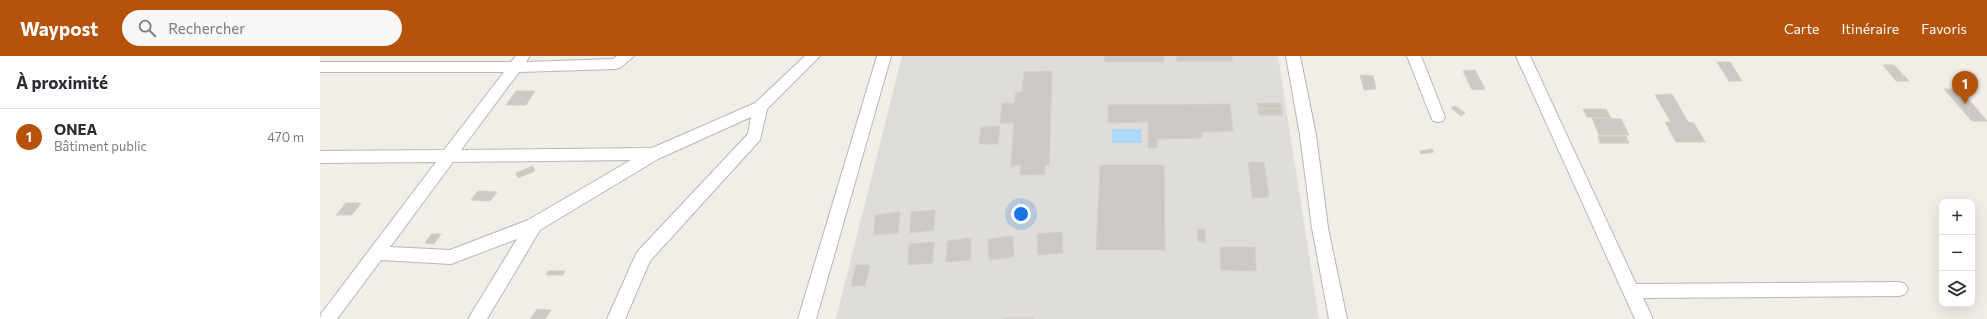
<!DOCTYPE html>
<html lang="fr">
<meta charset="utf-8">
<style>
:root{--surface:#fff;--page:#f7f7f7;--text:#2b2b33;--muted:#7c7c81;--line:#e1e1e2;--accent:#b45309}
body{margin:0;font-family:Commissioner,sans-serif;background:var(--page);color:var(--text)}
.controls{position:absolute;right:12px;bottom:12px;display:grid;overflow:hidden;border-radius:8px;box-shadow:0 4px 16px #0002}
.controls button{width:36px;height:36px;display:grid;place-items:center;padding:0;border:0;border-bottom:1px solid var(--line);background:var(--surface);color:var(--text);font:20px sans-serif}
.you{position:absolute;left:701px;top:158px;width:14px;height:14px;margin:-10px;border:3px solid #fff;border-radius:50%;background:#1a73e8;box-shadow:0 0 0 6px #1a73e833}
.badge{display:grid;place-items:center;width:26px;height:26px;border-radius:50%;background:var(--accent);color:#fff;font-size:13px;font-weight:700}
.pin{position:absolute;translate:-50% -33px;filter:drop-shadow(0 1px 2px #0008)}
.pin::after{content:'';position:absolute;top:21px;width:14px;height:12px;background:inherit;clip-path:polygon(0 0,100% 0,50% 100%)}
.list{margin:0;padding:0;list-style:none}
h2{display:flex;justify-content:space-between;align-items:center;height:52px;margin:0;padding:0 16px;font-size:17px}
h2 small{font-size:13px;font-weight:400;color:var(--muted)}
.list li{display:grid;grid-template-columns:26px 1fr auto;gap:12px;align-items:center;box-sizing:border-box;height:56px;padding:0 16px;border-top:1px solid var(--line)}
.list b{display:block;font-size:15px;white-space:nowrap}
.list p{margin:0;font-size:13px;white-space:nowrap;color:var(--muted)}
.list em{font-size:13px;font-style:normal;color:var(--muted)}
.icon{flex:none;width:22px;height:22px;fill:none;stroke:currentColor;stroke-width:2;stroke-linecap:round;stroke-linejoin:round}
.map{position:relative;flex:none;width:1667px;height:263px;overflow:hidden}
header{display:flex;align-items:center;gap:24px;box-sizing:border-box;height:56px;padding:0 20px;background:var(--accent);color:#fff}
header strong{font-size:19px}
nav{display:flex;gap:22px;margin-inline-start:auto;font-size:14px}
.search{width:280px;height:36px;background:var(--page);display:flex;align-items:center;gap:10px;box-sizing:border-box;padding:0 14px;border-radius:22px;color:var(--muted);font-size:15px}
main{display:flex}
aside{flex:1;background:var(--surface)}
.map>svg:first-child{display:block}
.industrial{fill:#dfddd9}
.water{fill:#acd9fb}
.building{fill:#ccc9c4;stroke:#d4d0c6}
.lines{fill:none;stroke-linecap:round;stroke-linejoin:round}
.street-casing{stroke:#b4b7bb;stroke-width:2}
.street{fill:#fff;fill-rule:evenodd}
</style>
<header>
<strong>Waypost</strong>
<div class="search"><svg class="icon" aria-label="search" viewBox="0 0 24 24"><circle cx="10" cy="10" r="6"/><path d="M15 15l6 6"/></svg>Rechercher</div>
<nav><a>Carte</a><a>Itinéraire</a><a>Favoris</a></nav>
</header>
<main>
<aside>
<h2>À proximité<small></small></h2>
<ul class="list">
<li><span class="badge">1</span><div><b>ONEA</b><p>Bâtiment public</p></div><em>470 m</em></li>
</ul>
</aside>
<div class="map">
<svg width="1667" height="263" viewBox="0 0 1667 263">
<rect width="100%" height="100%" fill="#f0eee7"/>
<polygon class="industrial" points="582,0 958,0 999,263 516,263"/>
<polygon class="water" points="792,73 821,73 822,87 792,87"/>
<g class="building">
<polygon points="785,0 844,0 844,6 784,6"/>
<rect x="857" y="0" width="55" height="5"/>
<polygon points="1397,6 1410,6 1422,25 1409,25"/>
<polygon points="1563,9 1574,9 1589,25 1576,25"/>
<polygon points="1565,9 1572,9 1585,23 1578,23"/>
<polygon points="1155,14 1165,33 1152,34 1143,15"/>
<polygon points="732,15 729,109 725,109 725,118 700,119 701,109 691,110 694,67 680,67 682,47 695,47 696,36 702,36 704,16"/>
<polygon points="1040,19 1053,20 1056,33 1044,34"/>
<polygon points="1624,33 1640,33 1667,65 1652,65"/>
<polygon points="196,35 215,35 206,49 186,49"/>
<polygon points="1352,38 1368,66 1374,67 1385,86 1356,86 1345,66 1351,66 1335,39"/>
<polygon points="937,47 961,47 962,52 938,52"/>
<polygon points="910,48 913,75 882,76 882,82 837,83 837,92 828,92 828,66 788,67 788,49"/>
<polygon points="1135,50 1145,57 1141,60 1131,52"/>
<polygon points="938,53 962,53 963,59 939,59"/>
<polygon points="1263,53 1286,53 1291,62 1267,61"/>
<polygon points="1272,62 1301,63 1309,79 1279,79"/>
<polygon points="680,70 678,88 659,88 661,71"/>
<polygon points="1278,80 1306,80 1309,87 1280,87"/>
<polygon points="1112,93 1114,96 1101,98 1100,95"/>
<polygon points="928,106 944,106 949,141 932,142"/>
<polygon points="780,109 844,109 845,194 776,194"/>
<polygon points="213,110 215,115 198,122 196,117"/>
<polygon points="158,135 177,136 170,145 151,144"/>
<polygon points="26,147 41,147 32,159 16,159"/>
<polygon points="615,154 614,174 590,177 591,156"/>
<polygon points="580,156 578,177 554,179 555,159"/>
<polygon points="877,173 885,173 886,186 878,186"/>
<polygon points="742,176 743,197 718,199 717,178"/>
<polygon points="111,178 121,178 114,188 105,187"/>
<polygon points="693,180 694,201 669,204 668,183"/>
<polygon points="651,182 651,204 626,206 627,185"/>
<polygon points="614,186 613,207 588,209 589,188"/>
<polygon points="900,191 935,191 936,215 901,214"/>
<polygon points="536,209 550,209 545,230 531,230"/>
<polygon points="228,215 245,215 243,219 226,219"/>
<polygon points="217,253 231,254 225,263 210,263"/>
<polygon points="684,262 714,262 684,263"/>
</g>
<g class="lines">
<defs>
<g id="street">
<path d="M196,0H210L206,6L293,3L297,0H314L301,11L296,13L199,16L141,94L332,92L435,47L485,0H500L447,53L440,84L330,205L305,263H287L317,196L428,78L431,61L338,103L220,174L167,263H148L197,183L131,208L61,204L17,263H0L1,258L116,106L0,107V95L124,94L184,16H0V6H191ZM311,104L208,164L130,194L70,191L133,106Z"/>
<polygon points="557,0 571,0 496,263 478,263"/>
<polygon points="966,0 980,0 996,79 1008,172 1027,263 1009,263 992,172 980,79"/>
<polygon points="1087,0 1101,0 1125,61 1123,65 1118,66 1113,65 1111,61"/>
<polygon points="1196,0 1210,0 1316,228 1579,226 1585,228 1588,233 1585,238 1579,240 1323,242 1333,263 1315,263"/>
</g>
</defs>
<use href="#street" class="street-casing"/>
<use href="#street" class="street"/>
</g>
</svg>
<div class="controls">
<button>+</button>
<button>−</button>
<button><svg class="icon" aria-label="layers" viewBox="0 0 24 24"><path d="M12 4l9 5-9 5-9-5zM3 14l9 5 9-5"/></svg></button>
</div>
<div class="you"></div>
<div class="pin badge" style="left:1645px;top:48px">1</div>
</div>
</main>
